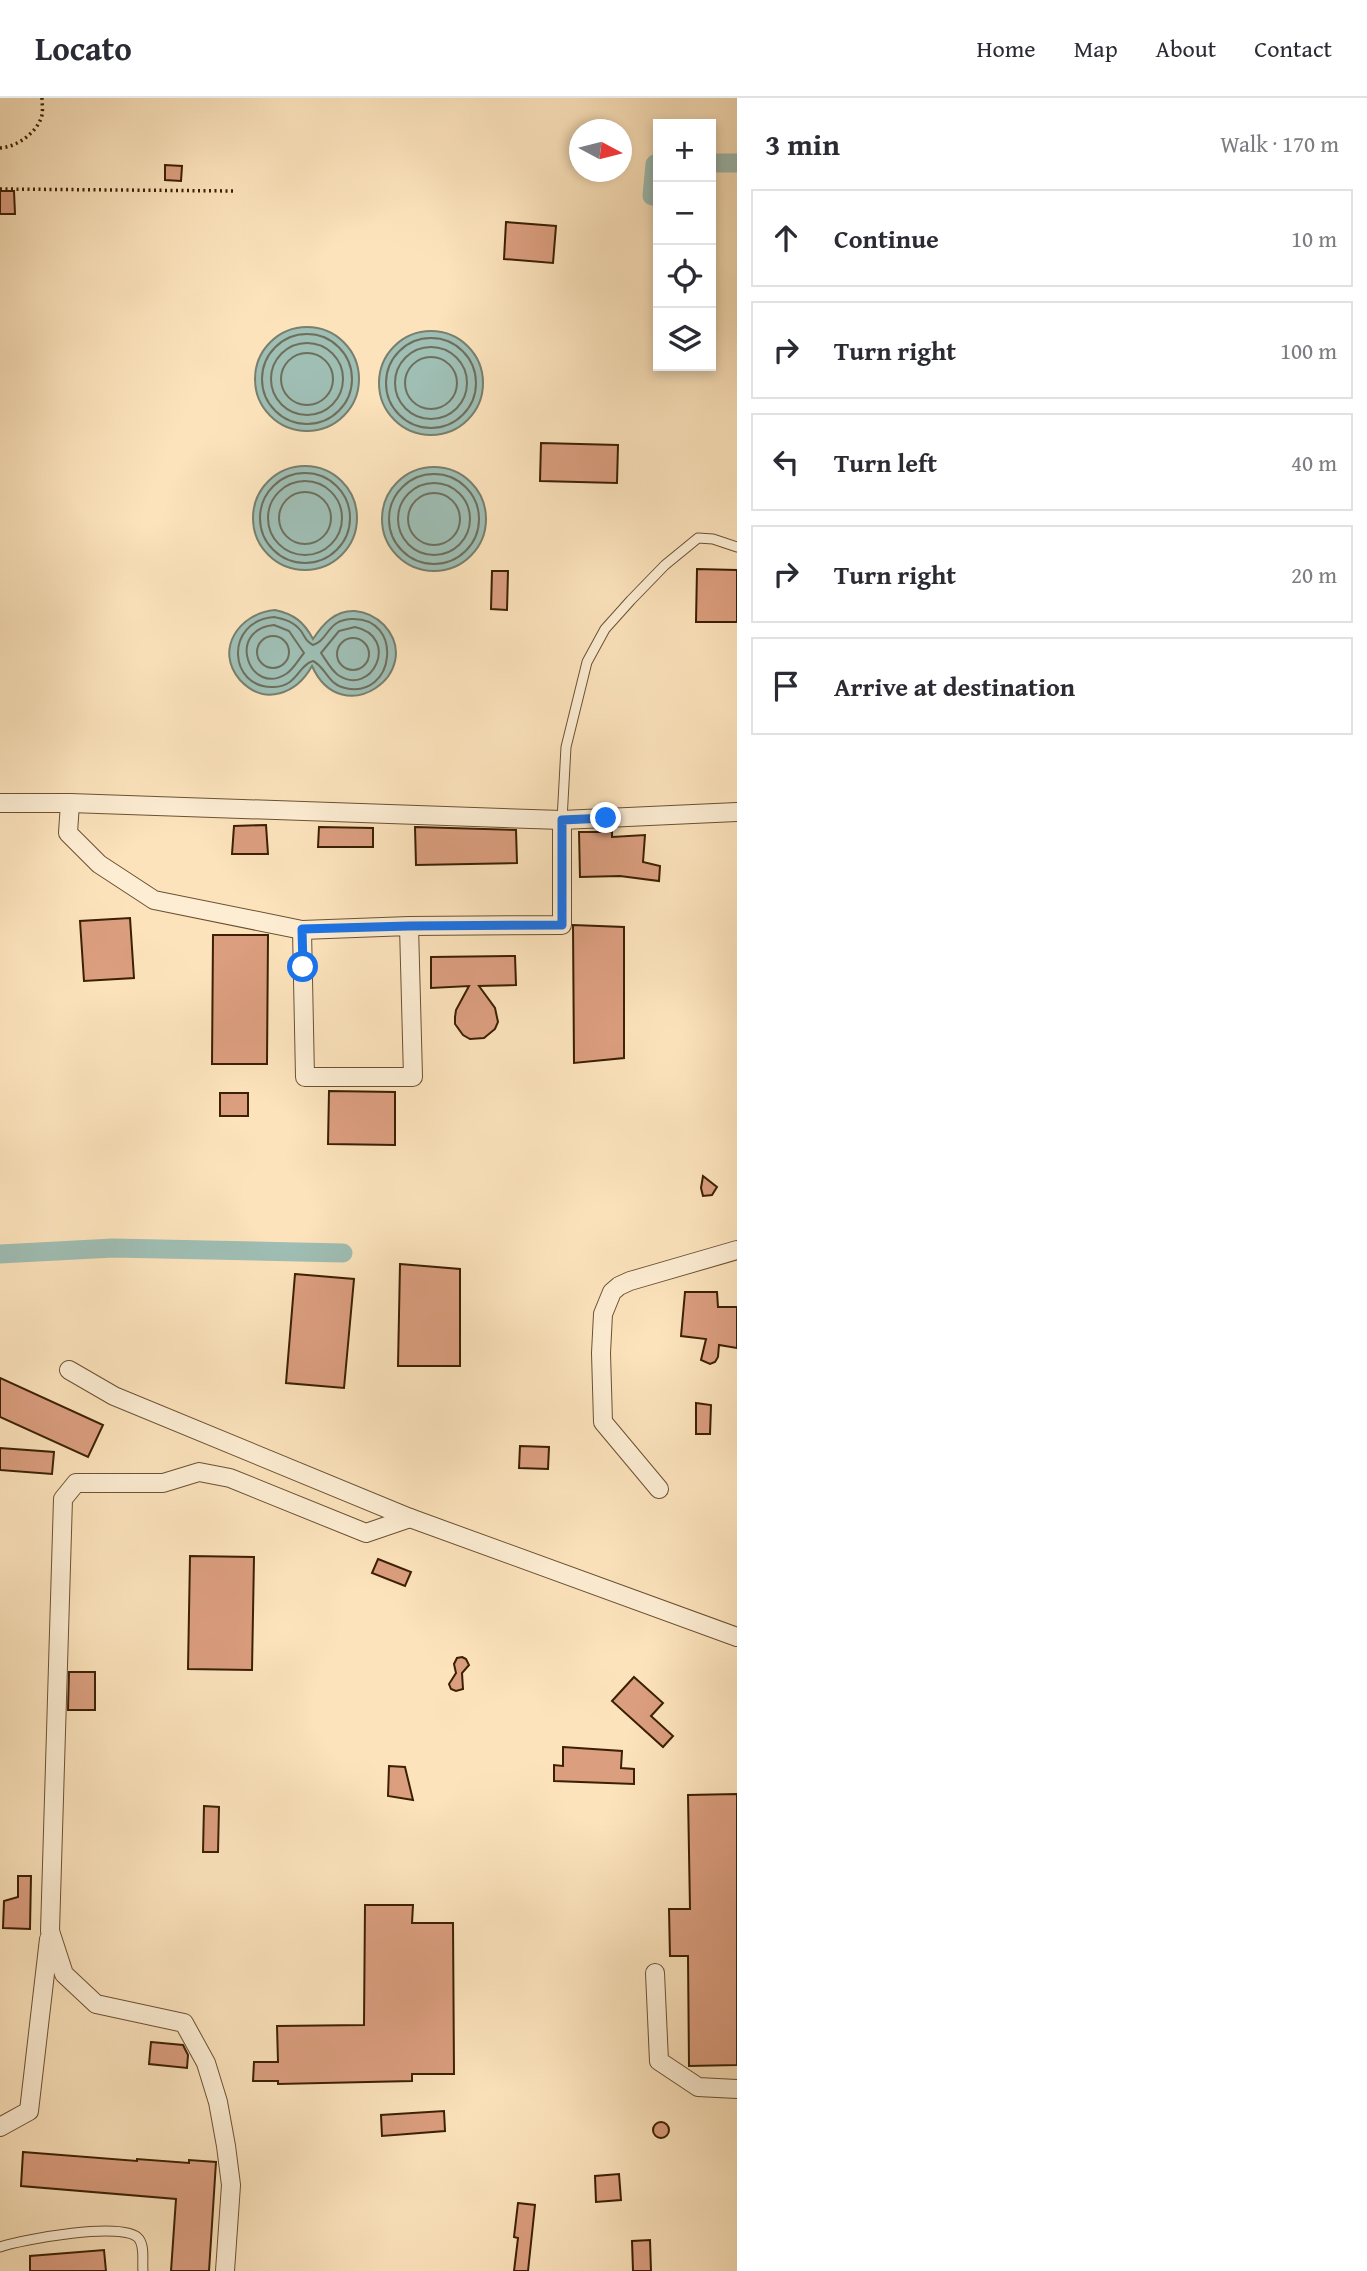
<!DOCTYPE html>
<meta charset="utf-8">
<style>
:root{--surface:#fff;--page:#f2f2f3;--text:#2b2b33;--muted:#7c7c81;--line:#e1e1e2}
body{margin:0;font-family:"Gentium Book Plus",serif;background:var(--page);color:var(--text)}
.controls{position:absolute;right:21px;top:21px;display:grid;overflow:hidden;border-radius:0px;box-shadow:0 4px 10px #0003}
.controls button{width:63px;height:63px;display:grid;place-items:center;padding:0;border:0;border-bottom:2px solid var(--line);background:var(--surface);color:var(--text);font:35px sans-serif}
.compass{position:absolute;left:569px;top:21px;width:63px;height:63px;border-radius:50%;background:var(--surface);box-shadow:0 4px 10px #0003;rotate:97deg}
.stop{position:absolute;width:21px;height:21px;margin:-16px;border:5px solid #1a73e8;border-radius:50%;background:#fff}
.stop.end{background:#1a73e8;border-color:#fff;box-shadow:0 2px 7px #0008}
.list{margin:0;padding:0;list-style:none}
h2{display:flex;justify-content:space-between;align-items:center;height:91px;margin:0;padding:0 28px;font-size:30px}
h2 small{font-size:23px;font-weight:400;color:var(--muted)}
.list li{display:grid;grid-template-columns:46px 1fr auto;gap:21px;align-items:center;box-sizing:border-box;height:98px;margin:0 14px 14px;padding:0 14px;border:2px solid var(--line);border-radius:0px}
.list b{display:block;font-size:26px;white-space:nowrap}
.list em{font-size:23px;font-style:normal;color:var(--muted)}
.icon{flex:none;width:38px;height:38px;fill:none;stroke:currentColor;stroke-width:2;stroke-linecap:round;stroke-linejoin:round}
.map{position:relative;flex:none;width:737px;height:2173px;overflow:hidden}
header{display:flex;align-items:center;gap:42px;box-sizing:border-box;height:98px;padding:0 35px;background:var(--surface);border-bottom:2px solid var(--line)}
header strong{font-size:33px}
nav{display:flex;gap:38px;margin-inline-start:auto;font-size:24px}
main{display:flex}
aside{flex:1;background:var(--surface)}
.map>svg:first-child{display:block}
.water{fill:#9fbeb4;stroke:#777f6e;stroke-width:2}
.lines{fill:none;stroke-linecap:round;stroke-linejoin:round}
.shore{stroke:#6d6f5c;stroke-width:2}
.canal{stroke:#9fbeb4;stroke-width:19}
.building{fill:#db9e7f;stroke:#3b2004;stroke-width:2}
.lane-casing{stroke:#6b5132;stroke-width:11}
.street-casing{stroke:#6b5132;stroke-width:20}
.path{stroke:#3b2004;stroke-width:3.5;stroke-dasharray:2 3.5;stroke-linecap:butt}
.lane{stroke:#fdedd3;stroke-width:9}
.street{stroke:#fdedd3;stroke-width:18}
.route{stroke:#1a73e8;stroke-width:9}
</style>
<header>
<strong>Locato</strong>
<nav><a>Home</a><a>Map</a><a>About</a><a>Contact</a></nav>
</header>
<main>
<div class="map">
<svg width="737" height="2173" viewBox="0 0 737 2173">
<rect width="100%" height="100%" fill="#fce3bc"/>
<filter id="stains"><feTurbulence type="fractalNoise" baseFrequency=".00286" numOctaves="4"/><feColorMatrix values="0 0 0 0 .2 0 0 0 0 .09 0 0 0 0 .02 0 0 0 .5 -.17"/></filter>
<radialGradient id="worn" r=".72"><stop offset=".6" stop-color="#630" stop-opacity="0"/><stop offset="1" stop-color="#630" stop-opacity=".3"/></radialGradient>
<g class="water">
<circle cx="307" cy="281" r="52"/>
<circle cx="431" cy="285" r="52"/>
<circle cx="305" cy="420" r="52"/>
<circle cx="434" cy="421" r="52"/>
<path d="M275,512C294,516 304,524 313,541C323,526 335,512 355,513C366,514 377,520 384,527C427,574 342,635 312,568C297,595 265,609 240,582C214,552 239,515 275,512Z"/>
</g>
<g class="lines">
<g class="shore">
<circle cx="307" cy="281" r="45"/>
<circle cx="431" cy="285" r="45"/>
<circle cx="307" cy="281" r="36"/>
<circle cx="431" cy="285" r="36"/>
<circle cx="307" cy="281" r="26"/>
<circle cx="431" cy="285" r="26"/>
<circle cx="305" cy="420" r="45"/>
<circle cx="434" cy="421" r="45"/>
<circle cx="305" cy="420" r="37"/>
<circle cx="434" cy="421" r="36"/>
<circle cx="305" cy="420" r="26"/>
<circle cx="434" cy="421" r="26"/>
<path d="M274,519C285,521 294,524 301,533C306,540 305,543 313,547C328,543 327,522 351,521C404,518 396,602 345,590C327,586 326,569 313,563C298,567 298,588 274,589C228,591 224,523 274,519Z"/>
<path d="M274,527L289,533L304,555C298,562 294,571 286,576C250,599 225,532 274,527Z"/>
<path d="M355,529C401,539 372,600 338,577C331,572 326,562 321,555L339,533Z"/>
<circle cx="273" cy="554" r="16"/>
<circle cx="353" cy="556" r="16"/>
</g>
<g class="canal">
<polyline points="711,65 737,65"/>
<polyline points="652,98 655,66 658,66"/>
<polyline points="0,1156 113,1150 343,1155"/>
</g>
</g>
<g class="building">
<polygon points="165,67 182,68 181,83 165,82"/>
<polygon points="0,93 14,93 15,116 0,116"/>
<polygon points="506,124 556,128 553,165 504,161"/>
<polygon points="541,345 618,347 617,385 540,383"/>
<polygon points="697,471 737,472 737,524 696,524"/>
<polygon points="492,473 508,473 507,512 491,511"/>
<polygon points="266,727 268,756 232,756 234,728"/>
<polygon points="319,729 373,730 373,749 318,749"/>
<polygon points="415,729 516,732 517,765 416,767"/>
<polygon points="579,734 612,734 612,739 645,737 643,764 660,768 659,783 620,778 580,779"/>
<polygon points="130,820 134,880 84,883 80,823"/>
<polygon points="573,827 624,829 624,960 574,965"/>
<polygon points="213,837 268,837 267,966 212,966"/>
<polygon points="515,858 516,887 479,888 495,910 498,924 495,931 484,940 470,941 463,937 455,926 455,919 456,912 469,888 431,890 431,859"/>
<polygon points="329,993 395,994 395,1047 328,1046"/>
<rect x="220" y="995" width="28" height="23"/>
<polygon points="703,1078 717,1089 712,1097 703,1098 701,1090"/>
<polygon points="400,1166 460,1171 460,1268 398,1268"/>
<polygon points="295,1176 354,1181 344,1290 286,1285"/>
<polygon points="685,1194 717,1194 718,1209 737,1209 737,1250 719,1247 718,1259 715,1264 710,1266 701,1262 706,1241 681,1238"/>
<polygon points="0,1280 103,1327 88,1359 0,1319"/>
<polygon points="696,1305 711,1307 710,1336 696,1336"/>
<polygon points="520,1348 549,1349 548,1371 519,1370"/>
<polygon points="0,1350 54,1354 52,1376 0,1372"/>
<polygon points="190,1458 254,1459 252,1572 188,1571"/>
<polygon points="378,1461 411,1474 405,1488 372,1475"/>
<polygon points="462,1559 466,1561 469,1567 462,1575 463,1591 456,1593 451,1591 449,1586 456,1575 454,1566 457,1560"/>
<polygon points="69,1574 95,1574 95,1612 68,1612"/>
<polygon points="634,1579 663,1605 651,1618 673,1638 663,1649 612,1603"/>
<polygon points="563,1649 622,1653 621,1670 634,1671 634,1686 554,1683 554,1667 563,1668"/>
<polygon points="389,1668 405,1669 413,1702 388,1698"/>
<polygon points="737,1696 737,1967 689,1968 688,1858 670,1858 669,1811 690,1811 688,1697"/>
<polygon points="204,1708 219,1709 218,1754 203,1754"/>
<polygon points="18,1778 31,1778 30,1831 3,1830 4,1803 18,1799"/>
<polygon points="365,1807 413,1807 412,1825 453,1825 454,1976 412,1976 412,1983 278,1986 278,1983 253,1983 254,1964 278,1964 277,1928 364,1927"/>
<polygon points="151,1944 183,1947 188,1957 187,1970 149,1966"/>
<polygon points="444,2013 445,2033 382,2038 381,2017"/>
<circle cx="661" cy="2032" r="8"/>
<polygon points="23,2054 137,2063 137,2061 189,2065 189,2062 216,2064 209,2173 171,2173 176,2101 21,2088"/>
<polygon points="619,2076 621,2102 596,2104 595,2078"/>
<polygon points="518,2105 535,2107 528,2173 514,2173 518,2140 514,2139"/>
<polygon points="650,2142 651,2173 633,2173 632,2143"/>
<polygon points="104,2152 106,2173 30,2173 30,2158"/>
</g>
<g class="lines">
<defs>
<g id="lane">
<polyline points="562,722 566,649 587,564 605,531 631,502 665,467 698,440 713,441 737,449"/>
<path d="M0,2149C20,2142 126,2122 139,2141C145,2149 142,2164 143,2173"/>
</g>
<g id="street">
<polyline points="0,705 70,705 562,722 737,714"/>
<polyline points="70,705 68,735 99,766 154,802 302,832"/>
<polyline points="409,828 302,832 305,979 413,979 409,828 562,827 562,722"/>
<polyline points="69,1272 114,1298 410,1420 737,1539"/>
<polyline points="659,1391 603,1324 601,1255 603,1216 612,1194 619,1188 630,1183 737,1152"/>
<polyline points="655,1875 659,1963 698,1989 737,1991"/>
<polyline points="0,2029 29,2013 49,1841"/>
<polyline points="225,2173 231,2087 226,2048 218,2004 206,1965 184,1925 96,1906 64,1876 50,1833 63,1401 76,1385 163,1385 199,1374 230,1380 366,1435 410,1420"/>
</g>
</defs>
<use href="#lane" class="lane-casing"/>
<use href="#street" class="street-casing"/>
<g class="path">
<path d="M0,50C17,49 38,34 42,17C43,12 42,5 42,0"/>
<polyline points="0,91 236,93"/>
</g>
<use href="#lane" class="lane"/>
<use href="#street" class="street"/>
</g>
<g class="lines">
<polyline class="route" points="303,869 302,831 409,828 562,827 562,722 606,720"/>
</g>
<rect width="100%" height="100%" filter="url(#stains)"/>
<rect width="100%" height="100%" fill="url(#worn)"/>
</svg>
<div class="controls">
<button>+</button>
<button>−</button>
<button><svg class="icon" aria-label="locate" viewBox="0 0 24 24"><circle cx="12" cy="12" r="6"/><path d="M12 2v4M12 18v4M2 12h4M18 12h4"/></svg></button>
<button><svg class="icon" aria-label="layers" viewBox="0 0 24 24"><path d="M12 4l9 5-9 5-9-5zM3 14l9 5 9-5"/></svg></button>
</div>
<svg class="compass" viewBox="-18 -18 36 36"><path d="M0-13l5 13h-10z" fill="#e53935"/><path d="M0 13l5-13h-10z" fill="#7c7c81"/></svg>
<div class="stop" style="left:303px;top:869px"></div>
<div class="stop end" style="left:606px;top:720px"></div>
</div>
<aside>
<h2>3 min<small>Walk · 170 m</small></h2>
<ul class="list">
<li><svg class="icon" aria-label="ahead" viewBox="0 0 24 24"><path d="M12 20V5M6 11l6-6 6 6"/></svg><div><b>Continue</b></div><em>10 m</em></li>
<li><svg class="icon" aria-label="right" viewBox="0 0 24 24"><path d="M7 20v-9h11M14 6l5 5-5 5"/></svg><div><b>Turn right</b></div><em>100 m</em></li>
<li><svg class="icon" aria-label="left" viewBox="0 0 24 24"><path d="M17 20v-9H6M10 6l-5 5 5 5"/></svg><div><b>Turn left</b></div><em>40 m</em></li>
<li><svg class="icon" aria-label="right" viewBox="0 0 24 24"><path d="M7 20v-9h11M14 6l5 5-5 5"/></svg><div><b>Turn right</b></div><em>20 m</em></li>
<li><svg class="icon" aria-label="arrive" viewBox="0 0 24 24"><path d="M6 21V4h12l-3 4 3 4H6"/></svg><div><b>Arrive at destination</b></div></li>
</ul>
</aside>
</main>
